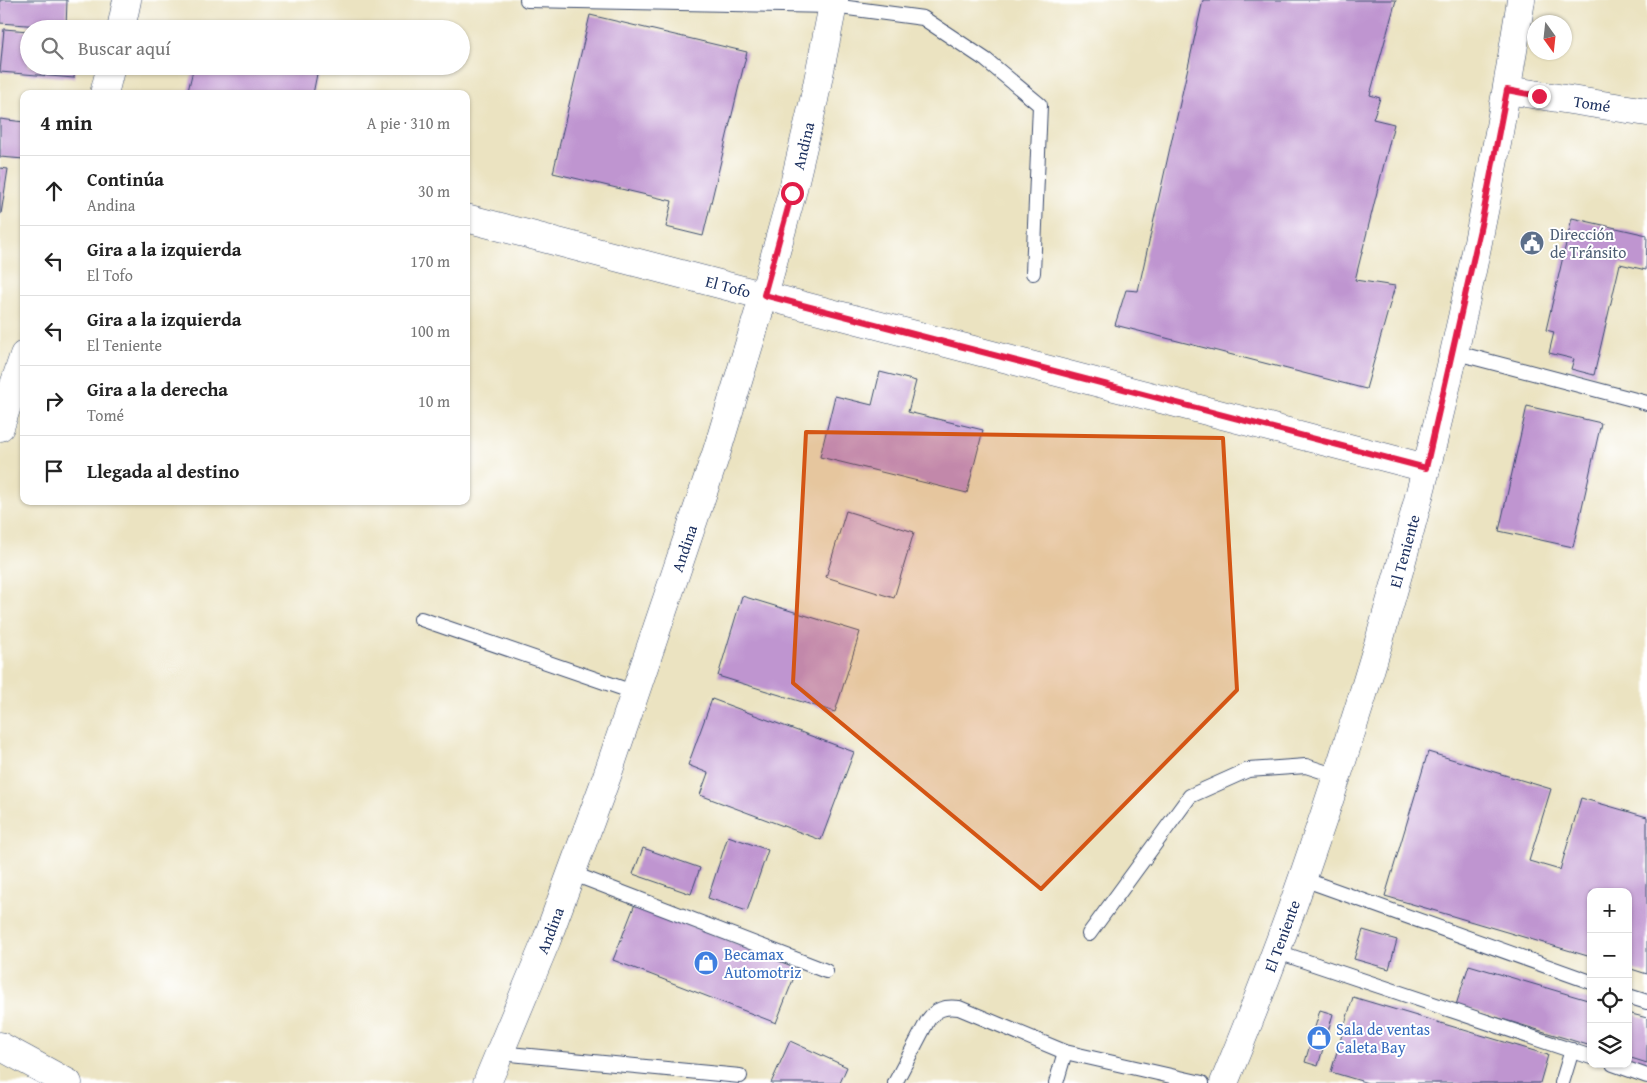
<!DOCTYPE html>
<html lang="es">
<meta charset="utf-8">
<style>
:root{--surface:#fff;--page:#f2f2f2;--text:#222;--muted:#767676;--line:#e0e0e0}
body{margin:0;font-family:"Gentium Book Plus",serif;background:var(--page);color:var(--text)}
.controls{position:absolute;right:15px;bottom:15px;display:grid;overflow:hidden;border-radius:10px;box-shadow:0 1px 4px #0004}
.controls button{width:45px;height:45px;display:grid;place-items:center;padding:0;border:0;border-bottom:1px solid var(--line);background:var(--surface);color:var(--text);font:25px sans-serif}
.compass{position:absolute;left:1527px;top:15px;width:45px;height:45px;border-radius:50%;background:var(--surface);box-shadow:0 1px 4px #0004;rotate:165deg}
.stop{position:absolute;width:15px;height:15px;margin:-11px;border:4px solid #e11d48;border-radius:50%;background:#fff}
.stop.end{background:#e11d48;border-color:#fff;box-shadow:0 1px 5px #0008}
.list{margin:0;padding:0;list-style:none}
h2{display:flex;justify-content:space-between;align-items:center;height:65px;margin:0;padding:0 20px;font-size:21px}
h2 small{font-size:16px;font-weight:400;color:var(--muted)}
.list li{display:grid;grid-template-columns:32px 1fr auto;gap:15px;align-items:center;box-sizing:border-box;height:70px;padding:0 20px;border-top:1px solid var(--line)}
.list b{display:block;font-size:19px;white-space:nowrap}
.list p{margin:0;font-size:16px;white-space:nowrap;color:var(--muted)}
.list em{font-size:16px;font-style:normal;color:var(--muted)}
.icon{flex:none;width:28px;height:28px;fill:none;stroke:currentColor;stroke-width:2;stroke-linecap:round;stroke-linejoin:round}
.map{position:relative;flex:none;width:1647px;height:1083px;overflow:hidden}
.search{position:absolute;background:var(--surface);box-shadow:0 1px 4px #0004;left:20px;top:20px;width:450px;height:55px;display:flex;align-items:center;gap:12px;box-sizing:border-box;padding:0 18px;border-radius:28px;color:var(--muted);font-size:19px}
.panel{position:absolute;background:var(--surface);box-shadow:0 1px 4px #0004;left:20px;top:90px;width:450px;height:415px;border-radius:10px}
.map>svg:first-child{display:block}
.building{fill:#bf95d0}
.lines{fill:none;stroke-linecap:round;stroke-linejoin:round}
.lane-casing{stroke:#3a4a6d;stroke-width:16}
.street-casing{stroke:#3a4a6d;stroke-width:29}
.secondary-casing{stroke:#3a4a6d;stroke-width:29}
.lane{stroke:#fff;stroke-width:14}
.street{stroke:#fff;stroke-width:28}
.secondary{stroke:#fff;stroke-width:28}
.route{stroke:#e11d48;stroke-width:6}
.marked{fill:#d45514;fill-opacity:0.2;stroke:#d45514;stroke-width:4;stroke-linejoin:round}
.labels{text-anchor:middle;stroke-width:4;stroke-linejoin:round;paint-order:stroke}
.street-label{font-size:16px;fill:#1b2f5e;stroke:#fff}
.service-label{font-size:16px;fill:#4e5e75;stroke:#fff;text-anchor:start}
.shop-label{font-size:16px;fill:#366cbe;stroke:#fff;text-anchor:start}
</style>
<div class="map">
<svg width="1647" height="1083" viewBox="0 0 1647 1083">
<rect width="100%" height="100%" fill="#fff"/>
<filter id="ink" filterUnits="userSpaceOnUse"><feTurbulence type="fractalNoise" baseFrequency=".02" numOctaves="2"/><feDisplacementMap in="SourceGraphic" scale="10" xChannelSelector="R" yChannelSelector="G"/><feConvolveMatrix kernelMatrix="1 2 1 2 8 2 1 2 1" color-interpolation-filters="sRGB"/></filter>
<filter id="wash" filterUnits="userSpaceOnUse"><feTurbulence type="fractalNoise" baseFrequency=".0096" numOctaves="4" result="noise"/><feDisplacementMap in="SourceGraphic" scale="20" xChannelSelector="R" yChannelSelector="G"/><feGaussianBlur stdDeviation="1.12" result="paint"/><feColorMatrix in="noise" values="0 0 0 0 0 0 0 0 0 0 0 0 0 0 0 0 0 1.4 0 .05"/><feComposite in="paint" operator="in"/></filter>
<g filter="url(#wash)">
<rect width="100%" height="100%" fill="#ebe3c1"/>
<g id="blocks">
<g class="building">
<polygon points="0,0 67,0 66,28 0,23"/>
<polygon points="1203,0 1396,0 1370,95 1380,98 1373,119 1394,124 1355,280 1395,286 1366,389 1115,325 1126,290 1138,291"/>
<polygon points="590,15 747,52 703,236 666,227 672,201 553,173"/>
<polygon points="4,29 29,31 29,66 75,66 74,78 0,72"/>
<polygon points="194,66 285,66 317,74 313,94 199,94 188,91"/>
<polygon points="0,119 24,122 24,159 0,157"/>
<polygon points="0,168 8,169 1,214 0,214"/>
<polygon points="1572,218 1647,235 1646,270 1620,264 1594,375 1571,369 1574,359 1549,353 1554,332 1546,330"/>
<polygon points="880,372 916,381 908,412 983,430 967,493 820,457 835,396 872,405"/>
<polygon points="1527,406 1601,423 1573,547 1499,531"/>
<polygon points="846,511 914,532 894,598 826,577"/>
<polygon points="742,596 860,632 835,712 718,676"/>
<polygon points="712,699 854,752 821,840 700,795 708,773 688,765"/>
<polygon points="1428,752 1551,789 1529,861 1560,870 1581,798 1647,817 1647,974 1628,968 1628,892 1591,892 1591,957 1385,896"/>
<polygon points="728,836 768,850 747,911 708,898"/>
<polygon points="643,848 700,868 691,894 633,874"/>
<polygon points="635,904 798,967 776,1023 613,960"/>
<polygon points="1363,930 1397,940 1389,969 1354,959"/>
<polygon points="1469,965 1591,1001 1591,1046 1456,1005"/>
<polygon points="1353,997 1548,1055 1540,1083 1368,1083 1331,1072"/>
<polygon points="1320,1010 1333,1014 1318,1066 1305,1062"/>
<polygon points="1628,1013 1647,1018 1647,1063 1628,1057"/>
<polygon points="790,1041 847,1067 840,1083 771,1083"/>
</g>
</g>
</g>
<g filter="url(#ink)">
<use href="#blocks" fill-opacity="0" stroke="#3a4a6d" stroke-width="1"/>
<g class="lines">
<defs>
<g id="lane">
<polyline points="527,0 833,6 923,18 986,60 1040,105 1033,273"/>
<polyline points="1453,352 1647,403"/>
<polyline points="421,619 636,693"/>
<polyline points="571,873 826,971"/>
<polyline points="1303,879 1591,982"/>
<polyline points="1089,934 1190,796 1248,770 1306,766 1337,776"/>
<polyline points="1275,951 1591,1057"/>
<polyline points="1628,996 1647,1002"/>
<polyline points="499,1053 740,1076"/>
<polyline points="1613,1064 1647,1076"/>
<path d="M895,1083L928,1020C936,1009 945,1006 959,1008L1065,1052L1202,1083"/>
<polyline points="1056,1083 1065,1052"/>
<polyline points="1562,1083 1572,1050"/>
</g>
<g id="street">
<polyline points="121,29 127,0"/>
<path id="s1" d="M1507,90L1647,112"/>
<polyline points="104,94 111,66"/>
<path id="s2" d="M466,218L1426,468"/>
<polyline points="0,427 24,355"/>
<polyline points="0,1046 68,1083"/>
<path id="s3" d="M487,1083L547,939L607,776L717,451L764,295L792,193L814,100L834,0"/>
</g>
<g id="secondary">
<path id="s4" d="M1224,1083C1252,1015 1279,946 1303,877C1402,595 1476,296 1521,0"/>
</g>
</defs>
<use href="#lane" class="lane-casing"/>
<use href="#street" class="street-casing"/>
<use href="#secondary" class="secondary-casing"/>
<use href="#lane" class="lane"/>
<use href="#street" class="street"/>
<use href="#secondary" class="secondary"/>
</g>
</g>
<g class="lines" filter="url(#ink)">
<polyline class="route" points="792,193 764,295 1426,468 1481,225 1507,90 1539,96"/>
</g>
<path class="marked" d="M806,432L1223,438L1237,690L1041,889L793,683Z"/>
<defs>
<symbol id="civic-disc" viewBox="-11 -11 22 22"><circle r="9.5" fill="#5c6f8a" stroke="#fff"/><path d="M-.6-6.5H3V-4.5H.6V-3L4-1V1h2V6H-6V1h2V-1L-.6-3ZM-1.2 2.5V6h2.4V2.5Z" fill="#fff"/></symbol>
<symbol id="shop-disc" viewBox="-11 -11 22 22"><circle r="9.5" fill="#3f7fe0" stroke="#fff"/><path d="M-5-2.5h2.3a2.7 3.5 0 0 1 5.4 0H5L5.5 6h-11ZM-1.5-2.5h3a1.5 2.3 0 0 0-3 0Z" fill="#fff"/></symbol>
</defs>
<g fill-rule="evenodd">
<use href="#civic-disc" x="1518" y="229" width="28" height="28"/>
<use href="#shop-disc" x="692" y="949" width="28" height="28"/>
<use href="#shop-disc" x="1305" y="1024" width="28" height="28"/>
</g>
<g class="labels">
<g class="street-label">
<text dy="6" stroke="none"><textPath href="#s1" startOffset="86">Tomé</textPath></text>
<text dy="6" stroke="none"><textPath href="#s3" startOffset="990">Andina</textPath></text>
<text dy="6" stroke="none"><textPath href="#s2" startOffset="271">El Tofo</textPath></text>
<text dy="6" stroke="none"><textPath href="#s3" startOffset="570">Andina</textPath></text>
<text dy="6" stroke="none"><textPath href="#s4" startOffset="562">El Teniente</textPath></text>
<text dy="6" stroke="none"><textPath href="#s3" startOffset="165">Andina</textPath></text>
<text dy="6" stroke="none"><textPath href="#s4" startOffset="158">El Teniente</textPath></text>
</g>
<g class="service-label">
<text x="1550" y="240">Dirección<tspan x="1550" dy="18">de Tránsito</tspan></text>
</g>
<g class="shop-label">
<text x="724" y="960">Becamax<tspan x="724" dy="18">Automotriz</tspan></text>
<text x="1336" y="1035">Sala de ventas<tspan x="1336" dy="18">Caleta Bay</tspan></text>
</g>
</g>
</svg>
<div class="controls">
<button>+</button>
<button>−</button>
<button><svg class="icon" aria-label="locate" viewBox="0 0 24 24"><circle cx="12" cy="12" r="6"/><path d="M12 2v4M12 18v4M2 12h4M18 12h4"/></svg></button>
<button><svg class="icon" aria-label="layers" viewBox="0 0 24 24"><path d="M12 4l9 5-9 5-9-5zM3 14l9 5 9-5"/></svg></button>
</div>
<svg class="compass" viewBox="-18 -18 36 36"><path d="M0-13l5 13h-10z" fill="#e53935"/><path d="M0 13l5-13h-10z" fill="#767676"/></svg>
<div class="stop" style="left:792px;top:193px"></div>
<div class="stop end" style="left:1539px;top:96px"></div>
<div class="search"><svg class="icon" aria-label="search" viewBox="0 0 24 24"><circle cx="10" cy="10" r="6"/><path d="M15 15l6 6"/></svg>Buscar aquí</div>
<section class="panel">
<h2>4 min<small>A pie · 310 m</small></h2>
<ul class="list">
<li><svg class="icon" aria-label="ahead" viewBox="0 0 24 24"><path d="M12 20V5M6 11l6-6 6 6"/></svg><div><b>Continúa</b><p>Andina</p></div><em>30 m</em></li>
<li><svg class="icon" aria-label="left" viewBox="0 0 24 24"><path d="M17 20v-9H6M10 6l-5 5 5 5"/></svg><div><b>Gira a la izquierda</b><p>El Tofo</p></div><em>170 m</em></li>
<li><svg class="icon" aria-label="left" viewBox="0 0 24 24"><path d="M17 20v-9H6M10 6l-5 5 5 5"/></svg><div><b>Gira a la izquierda</b><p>El Teniente</p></div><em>100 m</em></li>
<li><svg class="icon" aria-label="right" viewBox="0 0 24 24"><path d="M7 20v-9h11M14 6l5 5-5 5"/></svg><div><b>Gira a la derecha</b><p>Tomé</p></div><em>10 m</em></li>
<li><svg class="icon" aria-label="arrive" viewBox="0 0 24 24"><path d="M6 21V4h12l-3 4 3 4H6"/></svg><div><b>Llegada al destino</b></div></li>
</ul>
</section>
</div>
